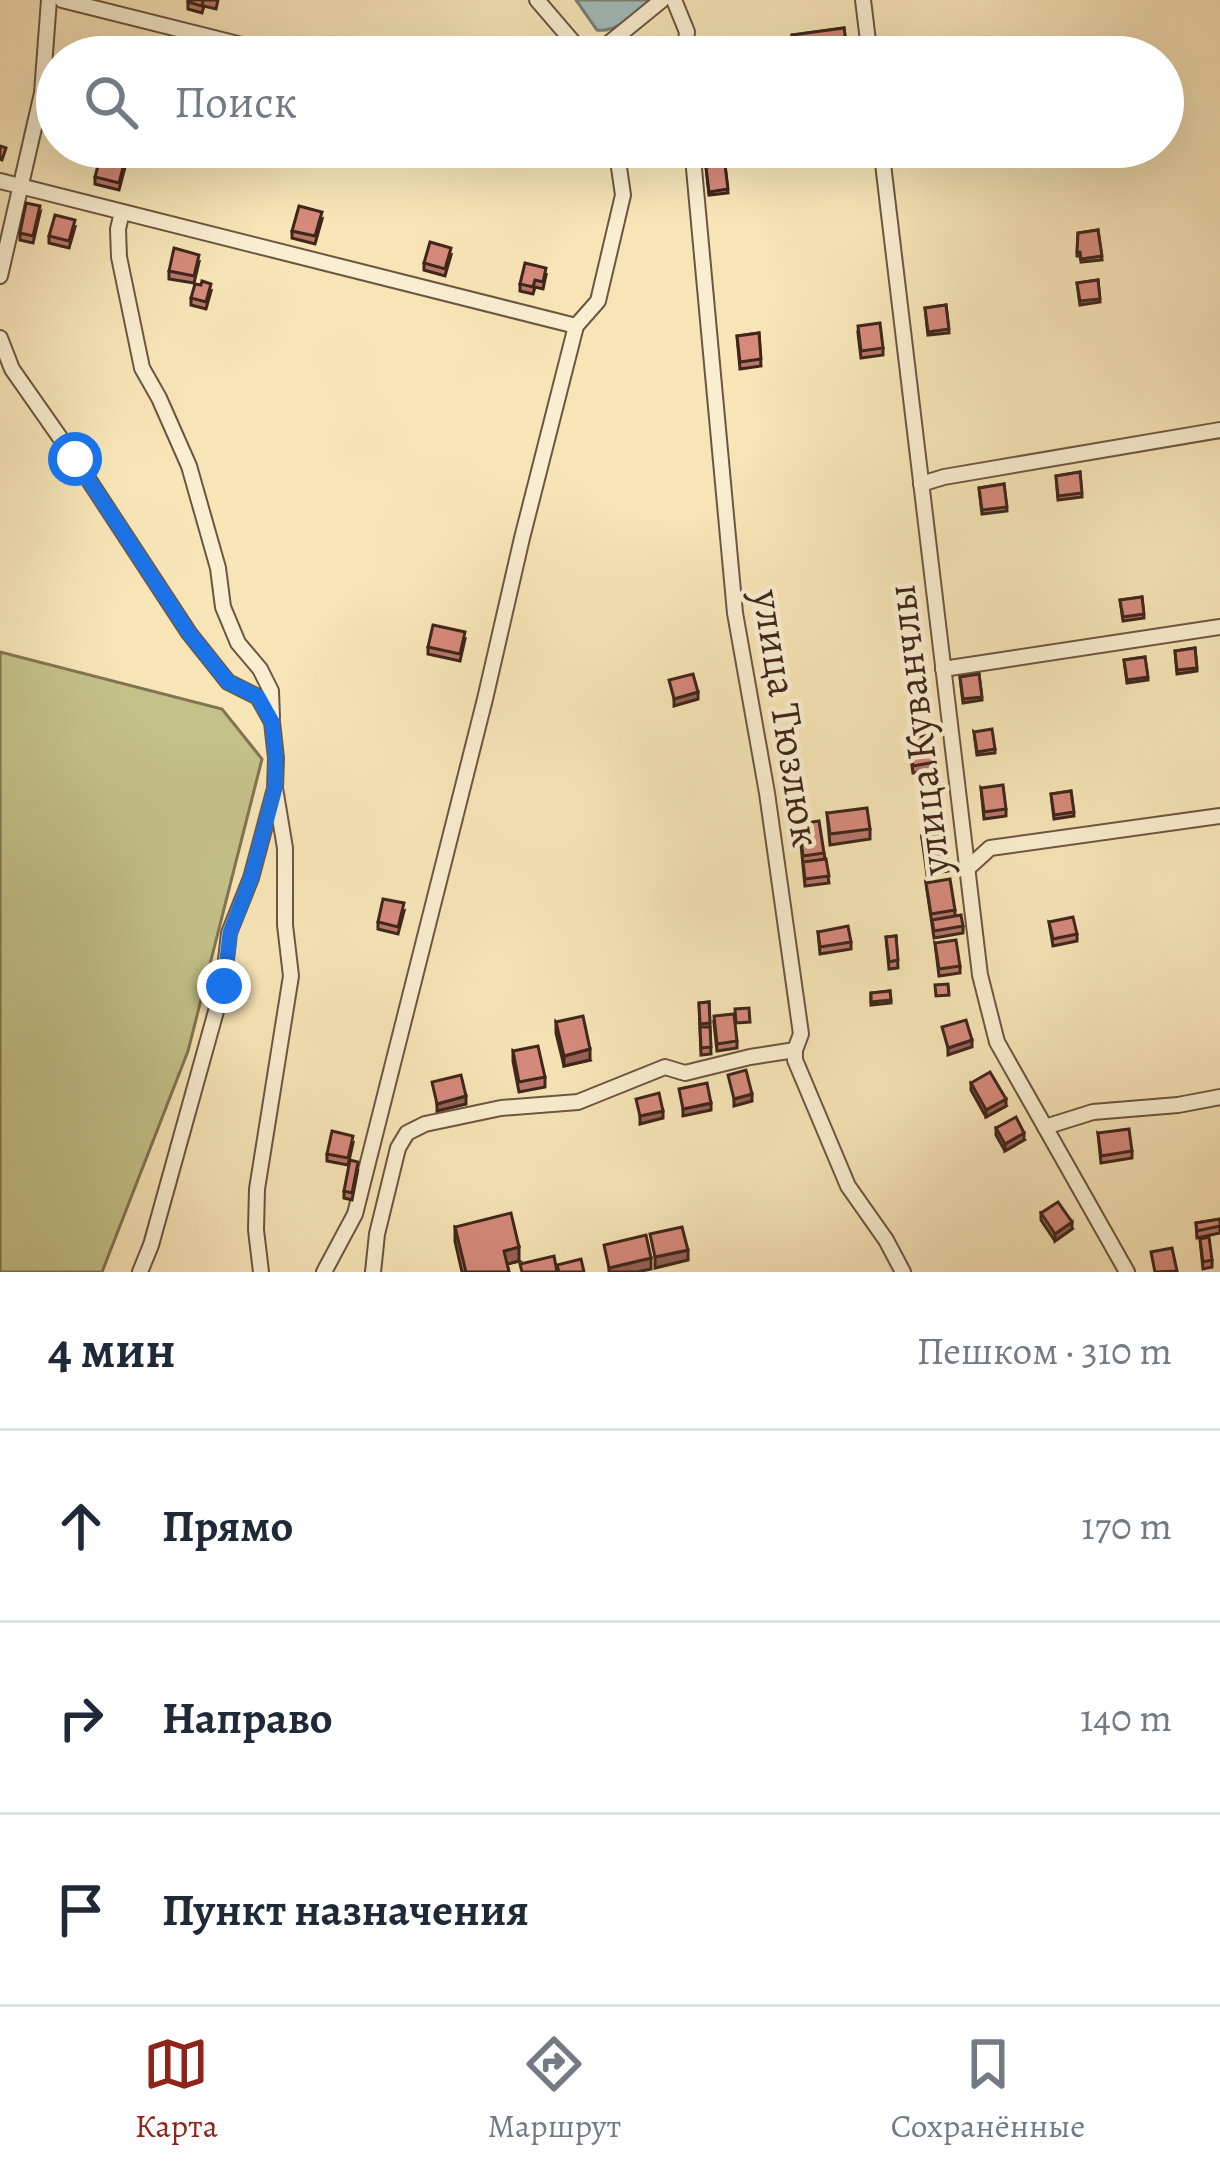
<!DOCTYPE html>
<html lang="ru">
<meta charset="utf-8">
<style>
:root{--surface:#fff;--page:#f6f6f7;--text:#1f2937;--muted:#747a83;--line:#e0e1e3;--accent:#8f2418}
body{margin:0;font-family:Alegreya,serif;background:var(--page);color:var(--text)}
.stop{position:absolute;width:36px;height:36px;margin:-27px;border:9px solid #1a73e8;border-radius:50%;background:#fff}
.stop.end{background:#1a73e8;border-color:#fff;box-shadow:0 3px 12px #0008}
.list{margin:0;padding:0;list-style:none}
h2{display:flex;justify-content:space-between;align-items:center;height:156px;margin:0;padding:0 48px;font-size:51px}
h2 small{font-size:39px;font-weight:400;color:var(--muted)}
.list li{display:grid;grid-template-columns:78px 1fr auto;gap:36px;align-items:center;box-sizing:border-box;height:192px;padding:0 48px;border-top:3px solid var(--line)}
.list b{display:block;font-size:45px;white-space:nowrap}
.list em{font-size:39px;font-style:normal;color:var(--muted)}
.icon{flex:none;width:66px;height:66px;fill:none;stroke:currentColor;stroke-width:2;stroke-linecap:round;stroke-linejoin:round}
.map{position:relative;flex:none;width:1220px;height:1272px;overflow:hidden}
.search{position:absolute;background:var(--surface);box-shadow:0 12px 48px #0002;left:36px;right:36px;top:36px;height:132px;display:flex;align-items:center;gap:30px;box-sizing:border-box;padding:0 42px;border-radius:66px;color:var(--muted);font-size:45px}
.sheet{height:732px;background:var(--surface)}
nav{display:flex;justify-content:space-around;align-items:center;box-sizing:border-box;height:168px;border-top:3px solid var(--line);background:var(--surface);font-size:33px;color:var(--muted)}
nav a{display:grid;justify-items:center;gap:6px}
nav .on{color:var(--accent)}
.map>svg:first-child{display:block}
.green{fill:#c4c289;stroke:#827452;stroke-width:3}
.water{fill:#a2bcb9;stroke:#7a8079;stroke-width:3}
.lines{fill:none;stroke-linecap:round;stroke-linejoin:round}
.minor-casing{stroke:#6d5641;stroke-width:18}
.minor{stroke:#faeed0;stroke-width:14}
.wall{fill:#b8776b;stroke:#3f261a;stroke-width:3}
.shaded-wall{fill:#966157;stroke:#3f261a;stroke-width:3}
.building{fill:#d68a7c;stroke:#3f261a;stroke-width:3}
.route{stroke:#1a73e8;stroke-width:15}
.labels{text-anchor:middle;stroke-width:9;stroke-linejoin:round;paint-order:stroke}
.street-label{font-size:42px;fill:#3f261a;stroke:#faeed0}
</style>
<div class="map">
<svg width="1220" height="1272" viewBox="0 0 1220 1272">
<rect width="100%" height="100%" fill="#f7e5b7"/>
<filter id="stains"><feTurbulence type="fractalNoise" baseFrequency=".00167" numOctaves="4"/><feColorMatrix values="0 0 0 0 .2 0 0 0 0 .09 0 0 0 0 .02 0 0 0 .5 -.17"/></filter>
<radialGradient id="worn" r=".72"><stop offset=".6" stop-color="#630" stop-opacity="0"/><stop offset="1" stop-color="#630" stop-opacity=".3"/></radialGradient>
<polygon class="green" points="0,652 222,709 262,759 188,1051 102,1272 0,1272"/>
<path class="water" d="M576,0H650C635,13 618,33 597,30Z"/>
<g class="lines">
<defs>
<g id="minor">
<polyline points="62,0 290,57"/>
<polyline points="537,0 586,57"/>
<polyline points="674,0 687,32 684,57"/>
<polyline points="863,0 870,57"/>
<polyline points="592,57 662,0"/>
<polyline points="692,147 735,613 767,793 801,1034 795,1050 795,1060 848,1186 886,1240 903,1272"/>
<polyline points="881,147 980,975 997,1042 1127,1272"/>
<polyline points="0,181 576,326"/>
<polyline points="122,212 118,229 119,257 142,368 159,398 189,466 218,568 223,607 238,643 260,669 271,691 272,717"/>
<polyline points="0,276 42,93 49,0"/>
<polyline points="0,338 12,369 75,459 189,633 228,682 258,697 272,722 276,758 275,788 285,848 285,925 291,976 257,1189 256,1230 261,1272"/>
<polyline points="921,484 944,477 1220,430"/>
<polyline points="943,669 1220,627"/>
<polyline points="967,869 990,848 1220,816"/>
<polyline points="1045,1127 1093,1112 1178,1105 1220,1097"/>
<polyline points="140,1272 151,1245 223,986 229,933 251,878 274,792"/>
<polyline points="324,1272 355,1214 485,699 522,538 576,326 598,301 623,195 616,147"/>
<polyline points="373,1272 377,1234 398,1148 407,1133 425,1124 501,1108 578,1102 665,1067 685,1073 750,1057 795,1050"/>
</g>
</defs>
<use href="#minor" class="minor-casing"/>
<use href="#minor" class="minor"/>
</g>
<g class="wall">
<polygon points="188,0 218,0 216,9 204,6 202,13 188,9"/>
<polygon points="844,28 846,45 823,48 800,44 792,45 792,35"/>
<polygon points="725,165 728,193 709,195 706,167"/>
<polygon points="125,167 119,190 95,184 95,177"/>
<polygon points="40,213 33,243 20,240 20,233"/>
<polygon points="322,219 315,244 292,238 292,231"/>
<polygon points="75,227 69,248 49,243 49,236"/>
<polygon points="1098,230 1102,260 1081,262 1080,256 1077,256 1078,233"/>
<polygon points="451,255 445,276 424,270 424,263"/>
<polygon points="199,262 194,283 169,279 169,271"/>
<polygon points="546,275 543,289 535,287 533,294 520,291 520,284"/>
<polygon points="1098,280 1100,302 1080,305 1077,283"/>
<polygon points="211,291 206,309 191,305 191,298"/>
<polygon points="946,305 949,333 928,335 925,308"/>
<polygon points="759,333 761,366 740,369 737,336"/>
<polygon points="858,333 883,348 883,355 861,358"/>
<polygon points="1080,472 1082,497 1058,500 1056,476"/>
<polygon points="1004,484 1007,511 982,514 979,488"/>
<polygon points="1142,597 1144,618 1123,621 1120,600"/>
<polygon points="465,639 460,661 428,654 428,647"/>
<polygon points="1195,648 1197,671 1177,674 1175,651"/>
<polygon points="1145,657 1148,680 1127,683 1124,660"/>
<polygon points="979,674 982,700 963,703 960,677"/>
<polygon points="974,732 995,749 995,753 977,755"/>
<polygon points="908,738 935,762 935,769 913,773"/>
<polygon points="981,788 1006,809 1006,816 984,819"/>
<polygon points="1071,791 1074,816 1054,819 1051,794"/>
<polygon points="827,813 870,829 870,839 830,845"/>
<polygon points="799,824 824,853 829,883 805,886"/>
<polygon points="922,838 948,864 948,871 927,875"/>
<polygon points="926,883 955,910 955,916 963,926 963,933 934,938"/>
<polygon points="404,911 398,934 378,929 378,922"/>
<polygon points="1049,922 1077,934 1077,941 1053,946"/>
<polygon points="818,932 851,942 851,949 820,954"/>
<polygon points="896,936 898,968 889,969 886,937"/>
<polygon points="935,943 960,966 960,973 939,976"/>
<polygon points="890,991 891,1003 871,1005 871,993"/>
<polygon points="709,1002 711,1054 701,1055 699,1003"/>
<polygon points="556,1022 590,1060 564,1066 556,1033"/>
<polygon points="714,1023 737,1041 737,1048 717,1051"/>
<polygon points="513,1051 545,1077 545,1087 519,1092 513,1061"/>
<polygon points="971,1083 1006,1106 986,1117 971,1090"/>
<polygon points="996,1128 1024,1140 1005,1151 996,1135"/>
<polygon points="1098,1133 1132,1151 1132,1158 1101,1163"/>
<polygon points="353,1143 348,1165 327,1161 327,1154"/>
<polygon points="358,1169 352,1200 344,1198 344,1191"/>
<polygon points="1041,1213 1072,1229 1055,1241 1041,1220"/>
<polygon points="1220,1219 1220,1233 1197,1238 1196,1223"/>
<polygon points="455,1227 519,1261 507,1264 509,1272 462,1272 455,1241"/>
<polygon points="1200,1239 1212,1260 1212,1267 1203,1269"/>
</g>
<g class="shaded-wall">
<polygon points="698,692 698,699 674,706 674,699"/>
<polygon points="972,1040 972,1047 948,1055 948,1048"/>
<polygon points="590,1049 590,1060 564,1066 564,1056"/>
<polygon points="752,1094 752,1101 734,1106 734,1099"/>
<polygon points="466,1096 466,1104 437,1111 437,1104"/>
<polygon points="1006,1099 1006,1106 986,1117 986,1110"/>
<polygon points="711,1103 711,1110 683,1116 683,1109"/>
<polygon points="663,1111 663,1118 640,1124 640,1116"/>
<polygon points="1024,1133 1024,1140 1005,1151 1005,1144"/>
<polygon points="1072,1222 1072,1229 1055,1241 1055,1234"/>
<polygon points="519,1247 519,1261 504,1265 504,1251"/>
<polygon points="688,1250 688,1260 655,1268 655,1257"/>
<polygon points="651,1258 651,1269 637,1272 609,1272 609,1268"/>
</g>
<g class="building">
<polygon points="188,0 203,0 202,6 188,2"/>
<polygon points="844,28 846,42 823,45 824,57 802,57 800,40 792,42 792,35"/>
<polygon points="713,46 714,57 691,57 690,49"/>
<polygon points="0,146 6,148 2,160 0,159"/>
<polygon points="101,154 125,160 119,183 95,177"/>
<polygon points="725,165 728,189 709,192 706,167"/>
<polygon points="26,203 40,206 33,236 20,233"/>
<polygon points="299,206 322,212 315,236 292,231"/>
<polygon points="55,215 75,220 69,241 49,236"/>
<polygon points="1098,230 1102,256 1081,259 1080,252 1077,252 1078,233"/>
<polygon points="430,242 451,248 445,269 424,263"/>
<polygon points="174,248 199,255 194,276 169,271"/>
<polygon points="525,263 546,268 543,282 535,280 533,287 520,284"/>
<polygon points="1098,280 1100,299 1080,301 1077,283"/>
<polygon points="202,281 211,284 206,302 191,298 195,284 201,285"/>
<polygon points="946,305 949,329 928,332 925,308"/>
<polygon points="880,323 883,348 861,351 858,326"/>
<polygon points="759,333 761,359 740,362 737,336"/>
<polygon points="1080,472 1082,493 1058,496 1056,476"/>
<polygon points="1004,484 1007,507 982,510 979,488"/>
<polygon points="1142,597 1144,614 1123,617 1120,600"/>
<polygon points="433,625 465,632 460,654 428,647"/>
<polygon points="1195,648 1197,668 1177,670 1175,651"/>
<polygon points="1145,657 1148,677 1127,680 1124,660"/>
<polygon points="693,674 698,692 674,699 669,680"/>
<polygon points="979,674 982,697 963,699 960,677"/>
<polygon points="992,729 995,749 977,752 974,732"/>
<polygon points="931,735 935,762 913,766 908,738"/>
<polygon points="1003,785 1006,809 984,812 981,788"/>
<polygon points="1071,791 1074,812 1054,815 1051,794"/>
<polygon points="867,808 870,829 830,834 827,813"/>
<polygon points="819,821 824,853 803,856 799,824"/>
<polygon points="943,835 948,864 927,868 922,838"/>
<polygon points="826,859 829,876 805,879 803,862"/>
<polygon points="950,879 955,910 931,914 926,883"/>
<polygon points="383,899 404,903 398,927 378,922"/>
<polygon points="961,915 963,926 934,931 932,920"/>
<polygon points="1073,917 1077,934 1053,939 1049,922"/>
<polygon points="848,926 851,942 820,947 818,932"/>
<polygon points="896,936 898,960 889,962 886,937"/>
<polygon points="956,940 960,966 939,969 935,943"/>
<polygon points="948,984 949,995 936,996 935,985"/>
<polygon points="890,991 891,1000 871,1002 871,993"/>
<polygon points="709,1002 710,1023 700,1024 699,1003"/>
<polygon points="749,1008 750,1022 736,1023 735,1009"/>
<polygon points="734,1014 737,1041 717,1044 714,1016"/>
<polygon points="583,1016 590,1049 564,1056 556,1022"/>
<polygon points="966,1020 972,1040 948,1048 942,1027"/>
<polygon points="700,1027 710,1027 711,1047 701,1048"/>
<polygon points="538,1046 545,1077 519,1082 513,1051"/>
<polygon points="746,1070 752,1094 734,1099 728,1075"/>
<polygon points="990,1072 1006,1099 986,1110 971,1083"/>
<polygon points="461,1075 466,1096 437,1104 432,1082"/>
<polygon points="707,1083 711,1103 683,1109 679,1089"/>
<polygon points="659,1093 663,1111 640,1116 636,1099"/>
<polygon points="1016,1117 1024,1133 1005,1144 996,1128"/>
<polygon points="1129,1129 1132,1151 1101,1156 1098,1133"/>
<polygon points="332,1131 353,1136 348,1158 327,1154"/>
<polygon points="350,1160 358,1162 352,1193 344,1191"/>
<polygon points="1058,1202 1072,1222 1055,1234 1041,1213"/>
<polygon points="511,1213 519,1247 504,1251 509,1272 466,1272 455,1227"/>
<polygon points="1220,1219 1220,1226 1197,1231 1196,1223"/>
<polygon points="682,1227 688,1250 655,1257 650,1234"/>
<polygon points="646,1235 651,1258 609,1268 604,1245"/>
<polygon points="1209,1237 1212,1260 1203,1262 1200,1239"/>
<polygon points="1172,1248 1177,1271 1155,1272 1151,1252"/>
<polygon points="554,1256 557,1272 522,1272 520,1264"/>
<polygon points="581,1259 584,1272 559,1272 557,1265"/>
</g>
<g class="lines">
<polyline class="route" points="75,459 189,633 228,682 258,697 272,722 276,758 275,788 251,878 230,933 224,986"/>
</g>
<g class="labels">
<g class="street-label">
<text transform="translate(788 718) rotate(81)" y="15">улица Тюзлюк</text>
<text transform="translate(917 730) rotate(-97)" y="15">улица Куванчлы</text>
</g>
</g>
<rect width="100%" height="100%" filter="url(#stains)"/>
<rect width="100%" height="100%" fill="url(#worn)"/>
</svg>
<div class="stop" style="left:75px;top:459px"></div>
<div class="stop end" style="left:224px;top:986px"></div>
<div class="search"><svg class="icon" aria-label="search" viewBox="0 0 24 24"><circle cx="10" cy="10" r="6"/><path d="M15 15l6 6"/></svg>Поиск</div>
</div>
<section class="sheet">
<h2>4 мин<small>Пешком · 310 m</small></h2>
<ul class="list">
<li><svg class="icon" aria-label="ahead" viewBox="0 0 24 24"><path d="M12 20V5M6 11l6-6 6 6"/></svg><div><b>Прямо</b></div><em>170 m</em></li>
<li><svg class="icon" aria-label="right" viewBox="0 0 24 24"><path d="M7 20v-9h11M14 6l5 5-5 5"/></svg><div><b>Направо</b></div><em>140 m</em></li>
<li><svg class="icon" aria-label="arrive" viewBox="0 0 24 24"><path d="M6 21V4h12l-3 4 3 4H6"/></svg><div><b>Пункт назначения</b></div></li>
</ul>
</section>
<nav>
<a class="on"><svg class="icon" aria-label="map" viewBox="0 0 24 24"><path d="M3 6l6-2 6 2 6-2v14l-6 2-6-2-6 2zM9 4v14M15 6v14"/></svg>Карта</a>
<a><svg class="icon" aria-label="directions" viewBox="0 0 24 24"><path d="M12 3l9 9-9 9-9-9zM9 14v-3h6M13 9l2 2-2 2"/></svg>Маршрут</a>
<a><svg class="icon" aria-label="saved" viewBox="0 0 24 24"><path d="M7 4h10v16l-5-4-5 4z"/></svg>Сохранённые</a>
</nav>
